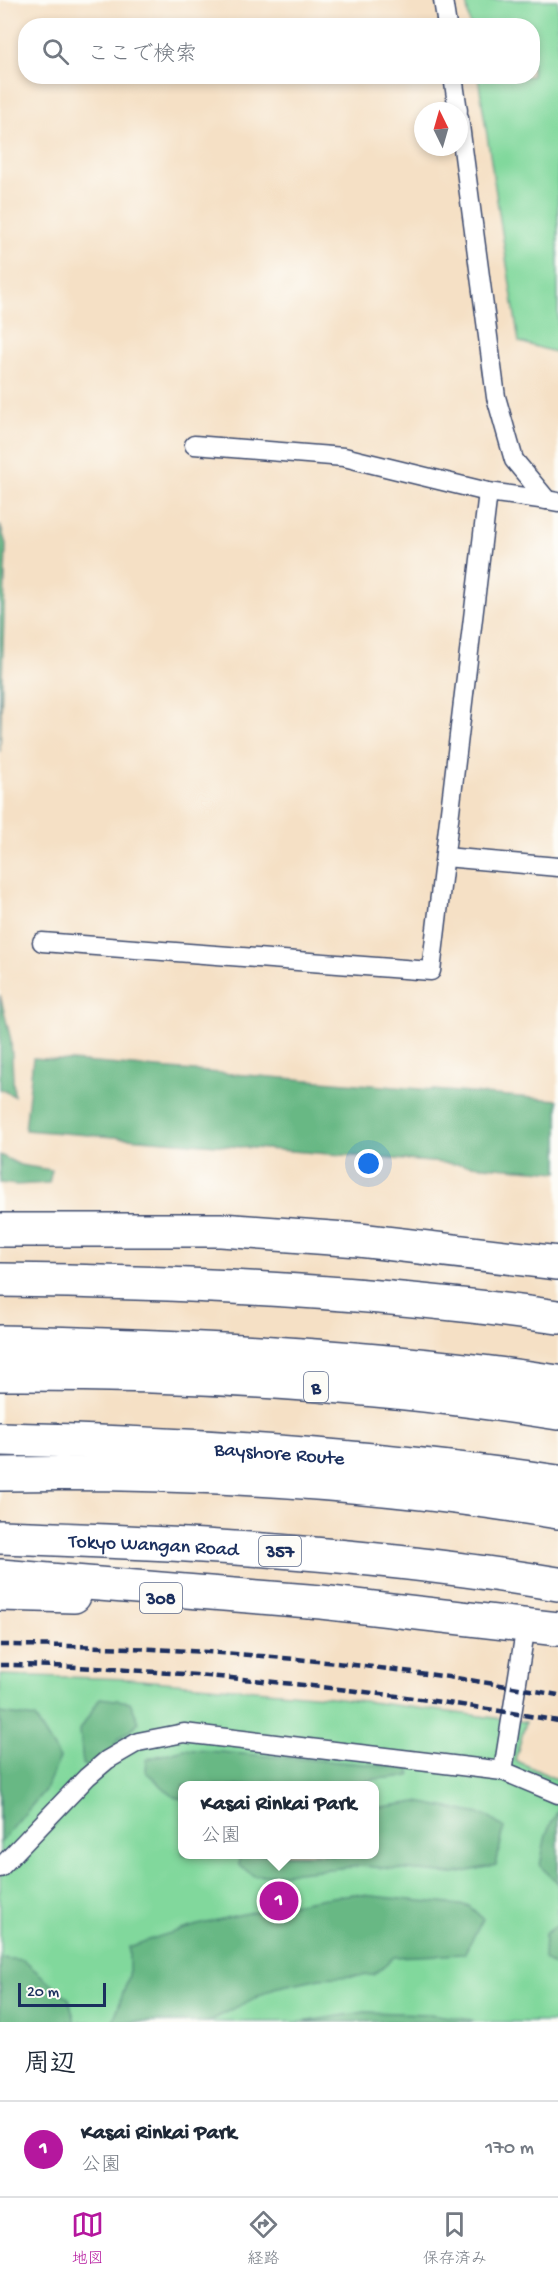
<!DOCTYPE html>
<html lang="ja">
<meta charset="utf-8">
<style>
:root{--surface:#fff;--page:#f2f2f3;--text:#1f2937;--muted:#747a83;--line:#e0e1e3;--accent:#b5179e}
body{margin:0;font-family:"Gochi Hand","Klee One",sans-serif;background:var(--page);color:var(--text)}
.compass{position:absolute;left:414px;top:102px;width:54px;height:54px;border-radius:50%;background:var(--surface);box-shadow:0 3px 9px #0003;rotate:355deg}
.scale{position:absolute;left:18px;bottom:15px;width:88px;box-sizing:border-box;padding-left:6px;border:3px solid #1b2f5e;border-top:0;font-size:16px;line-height:21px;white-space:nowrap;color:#1b2f5e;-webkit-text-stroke:4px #fdfcf7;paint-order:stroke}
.you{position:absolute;left:369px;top:1164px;width:21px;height:21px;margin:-15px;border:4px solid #fff;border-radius:50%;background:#1a73e8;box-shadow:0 0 0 9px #1a73e833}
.badge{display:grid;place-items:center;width:39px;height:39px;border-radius:50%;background:var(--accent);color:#fff;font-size:20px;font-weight:700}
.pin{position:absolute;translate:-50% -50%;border:3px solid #fff;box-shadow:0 2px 6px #0006}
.popup{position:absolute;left:178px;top:1781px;width:201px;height:78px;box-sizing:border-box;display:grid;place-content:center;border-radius:12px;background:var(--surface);filter:drop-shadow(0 2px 4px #0005);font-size:20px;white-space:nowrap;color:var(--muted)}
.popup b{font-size:22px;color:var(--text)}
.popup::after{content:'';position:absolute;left:50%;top:100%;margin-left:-12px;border:12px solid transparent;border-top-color:var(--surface)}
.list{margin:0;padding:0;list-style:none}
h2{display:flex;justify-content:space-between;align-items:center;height:78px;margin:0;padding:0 24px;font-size:26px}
h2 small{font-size:20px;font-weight:400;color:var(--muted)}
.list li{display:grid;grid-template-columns:39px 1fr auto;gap:18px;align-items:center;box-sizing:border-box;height:96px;padding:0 24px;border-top:2px solid var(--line)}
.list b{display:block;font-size:22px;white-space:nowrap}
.list p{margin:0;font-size:20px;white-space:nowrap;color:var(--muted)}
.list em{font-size:20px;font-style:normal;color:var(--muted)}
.icon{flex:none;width:33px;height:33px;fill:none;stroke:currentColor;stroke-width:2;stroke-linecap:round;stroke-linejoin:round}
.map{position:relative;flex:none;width:558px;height:2022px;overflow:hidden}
.search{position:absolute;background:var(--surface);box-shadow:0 3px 9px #0003;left:18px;right:18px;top:18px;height:66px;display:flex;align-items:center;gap:15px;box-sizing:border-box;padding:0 21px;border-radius:24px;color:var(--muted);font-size:22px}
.sheet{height:174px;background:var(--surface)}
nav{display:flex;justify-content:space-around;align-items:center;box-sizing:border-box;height:84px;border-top:2px solid var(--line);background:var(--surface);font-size:16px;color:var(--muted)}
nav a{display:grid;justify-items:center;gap:3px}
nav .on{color:var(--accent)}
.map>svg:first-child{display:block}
.green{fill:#81d89c;stroke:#4e847d;stroke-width:1.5;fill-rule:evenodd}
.forest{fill:#68b884;stroke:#427471;stroke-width:1.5}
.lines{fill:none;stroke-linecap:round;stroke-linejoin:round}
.service-casing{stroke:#3c4a6d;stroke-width:21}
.primary-casing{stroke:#3c4a6d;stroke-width:36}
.trunk-casing{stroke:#3c4a6d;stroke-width:36}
.motorway-casing{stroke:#3c4a6d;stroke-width:36}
.service{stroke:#fff;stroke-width:18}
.primary{stroke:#fff;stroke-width:33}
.trunk{stroke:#fff;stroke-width:33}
.motorway{stroke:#fff;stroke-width:33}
.rail{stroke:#1b2f5e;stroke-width:4.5;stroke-dasharray:9 4.5;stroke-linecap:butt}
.labels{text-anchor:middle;stroke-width:5;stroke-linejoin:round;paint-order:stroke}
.shield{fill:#fdfcf7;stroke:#5f6c8c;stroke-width:1.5}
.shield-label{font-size:18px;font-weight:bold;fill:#1b2f5e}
.street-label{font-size:20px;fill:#1b2f5e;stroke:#fdfcf7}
</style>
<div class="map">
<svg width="558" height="2022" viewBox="0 0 558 2022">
<rect width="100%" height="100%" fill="#fdfcf7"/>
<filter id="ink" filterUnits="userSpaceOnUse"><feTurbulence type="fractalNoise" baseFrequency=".0167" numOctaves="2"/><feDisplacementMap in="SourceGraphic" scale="12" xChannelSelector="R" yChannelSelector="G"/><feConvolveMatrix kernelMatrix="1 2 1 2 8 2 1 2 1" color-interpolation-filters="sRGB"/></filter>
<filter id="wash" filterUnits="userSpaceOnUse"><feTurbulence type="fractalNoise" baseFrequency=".008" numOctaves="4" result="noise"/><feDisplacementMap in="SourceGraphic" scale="24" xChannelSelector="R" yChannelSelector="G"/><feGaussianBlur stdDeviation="1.35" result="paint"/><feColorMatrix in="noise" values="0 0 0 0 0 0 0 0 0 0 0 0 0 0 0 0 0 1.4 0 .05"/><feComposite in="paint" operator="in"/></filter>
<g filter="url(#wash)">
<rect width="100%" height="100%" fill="#f5e0c5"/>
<g class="green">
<polygon points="466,0 558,0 558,353 519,342 478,77 532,76 532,26 470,25"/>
<path d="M0,1675L129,1679L324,1696L526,1722L515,1760L558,1780V2022H0ZM183,1786H375V1854H183Z"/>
</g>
<g class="forest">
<polygon points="0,524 6,544 0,752"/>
<polygon points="0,995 11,1040 14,1096 0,1089"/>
<polygon points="33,1058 558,1100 558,1172 25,1130"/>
<polygon points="0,1155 20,1165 52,1170 49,1183 16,1185 0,1183"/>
<polygon points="100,1698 130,1702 139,1722 115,1742 117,1754 100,1769 83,1765 80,1730"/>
<polygon points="0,1713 35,1718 60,1758 45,1790 0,1843"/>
<polygon points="184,1749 410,1768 410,1776 375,1779 347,1786 183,1786 183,1799 174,1797 146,1772 147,1759"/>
<polygon points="417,1802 485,1815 504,1828 496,1865 454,1874 361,1866 254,1876 239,1865 239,1855 375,1854 375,1808"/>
<polygon points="558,1810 558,1883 540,1866 546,1834"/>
<path d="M352,1894L469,1906L483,1919L464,1954L394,1957L373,1975L320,1978L274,1988L208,2022H113L129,1976V1947C202,1920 276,1905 352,1894Z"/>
<polygon points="558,1925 558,1969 544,1959 545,1934"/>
<polygon points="0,1958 23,1960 69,1999 75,2022 0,2022"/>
<polygon points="365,2012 429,2014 472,2020 474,2022 302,2022"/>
</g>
</g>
<g filter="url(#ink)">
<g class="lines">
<defs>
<g id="service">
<polyline points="443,0 447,26"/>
<polyline points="453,76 458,111"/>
<polyline points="459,118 496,397 514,460 547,500 558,502"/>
<polyline points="194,445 344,457 488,492 547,500"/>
<polyline points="445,857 558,867"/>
<polyline points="42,942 431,971 488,492"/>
<polyline points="503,1771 558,1794"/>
<polyline points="0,1868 87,1777 107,1760 138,1742 184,1733 503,1771 526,1625"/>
</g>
<polyline id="primary" points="0,1594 74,1596"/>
<g id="trunk">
<polyline points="0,1230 221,1230 359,1240 558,1263"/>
<path d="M0,1280C186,1282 373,1291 558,1317"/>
<path id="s1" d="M0,1537C186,1543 374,1553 558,1584"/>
<polyline points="0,1576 321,1602 558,1629"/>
</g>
<g id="motorway">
<path d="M0,1342C186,1346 374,1355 558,1382"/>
<path d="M0,1374C186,1373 374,1384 558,1413"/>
<path id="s2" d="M0,1439C187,1443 373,1455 558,1482"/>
<path d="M0,1474C184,1471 376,1482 558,1512"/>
</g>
</defs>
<use href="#service" class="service-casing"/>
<use href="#primary" class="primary-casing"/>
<use href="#trunk" class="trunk-casing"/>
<use href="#motorway" class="motorway-casing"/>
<use href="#service" class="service"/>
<use href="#primary" class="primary"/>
<use href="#trunk" class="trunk"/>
<use href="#motorway" class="motorway"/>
<g class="rail">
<path d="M0,1645C187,1646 374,1661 558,1695"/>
<path d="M0,1665C66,1665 130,1670 196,1675C317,1685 438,1699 558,1721"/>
</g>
</g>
</g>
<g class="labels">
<g class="shield">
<rect x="304" y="1372" width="24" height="30" rx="4.5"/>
<rect x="259" y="1536" width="42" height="30" rx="4.5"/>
<rect x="140" y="1583" width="42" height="30" rx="4.5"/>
</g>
<g class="shield-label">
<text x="316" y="1393">B</text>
<text x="280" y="1557">357</text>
<text x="161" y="1604">308</text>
</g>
<g class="street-label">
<text dy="7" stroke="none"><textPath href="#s2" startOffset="280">Bayshore Route</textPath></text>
<text dy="7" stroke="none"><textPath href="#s1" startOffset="154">Tokyo Wangan Road</textPath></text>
</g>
</g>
</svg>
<svg class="compass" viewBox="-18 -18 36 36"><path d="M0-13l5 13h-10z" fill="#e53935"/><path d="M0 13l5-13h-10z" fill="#747a83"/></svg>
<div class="scale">20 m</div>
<div class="you"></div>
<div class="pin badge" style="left:279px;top:1901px">1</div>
<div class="popup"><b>Kasai Rinkai Park</b>公園</div>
<div class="search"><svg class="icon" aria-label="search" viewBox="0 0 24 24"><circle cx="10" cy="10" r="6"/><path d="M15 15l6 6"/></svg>ここで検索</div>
</div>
<section class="sheet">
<h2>周辺<small></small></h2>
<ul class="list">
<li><span class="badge">1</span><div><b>Kasai Rinkai Park</b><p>公園</p></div><em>170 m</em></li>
</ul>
</section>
<nav>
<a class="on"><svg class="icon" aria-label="map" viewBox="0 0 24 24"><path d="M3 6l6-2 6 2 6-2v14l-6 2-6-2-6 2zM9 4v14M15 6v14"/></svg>地図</a>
<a><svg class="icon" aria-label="directions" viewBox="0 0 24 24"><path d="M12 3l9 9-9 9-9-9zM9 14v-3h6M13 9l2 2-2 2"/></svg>経路</a>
<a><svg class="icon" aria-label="saved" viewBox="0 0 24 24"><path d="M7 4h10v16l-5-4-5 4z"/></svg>保存済み</a>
</nav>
